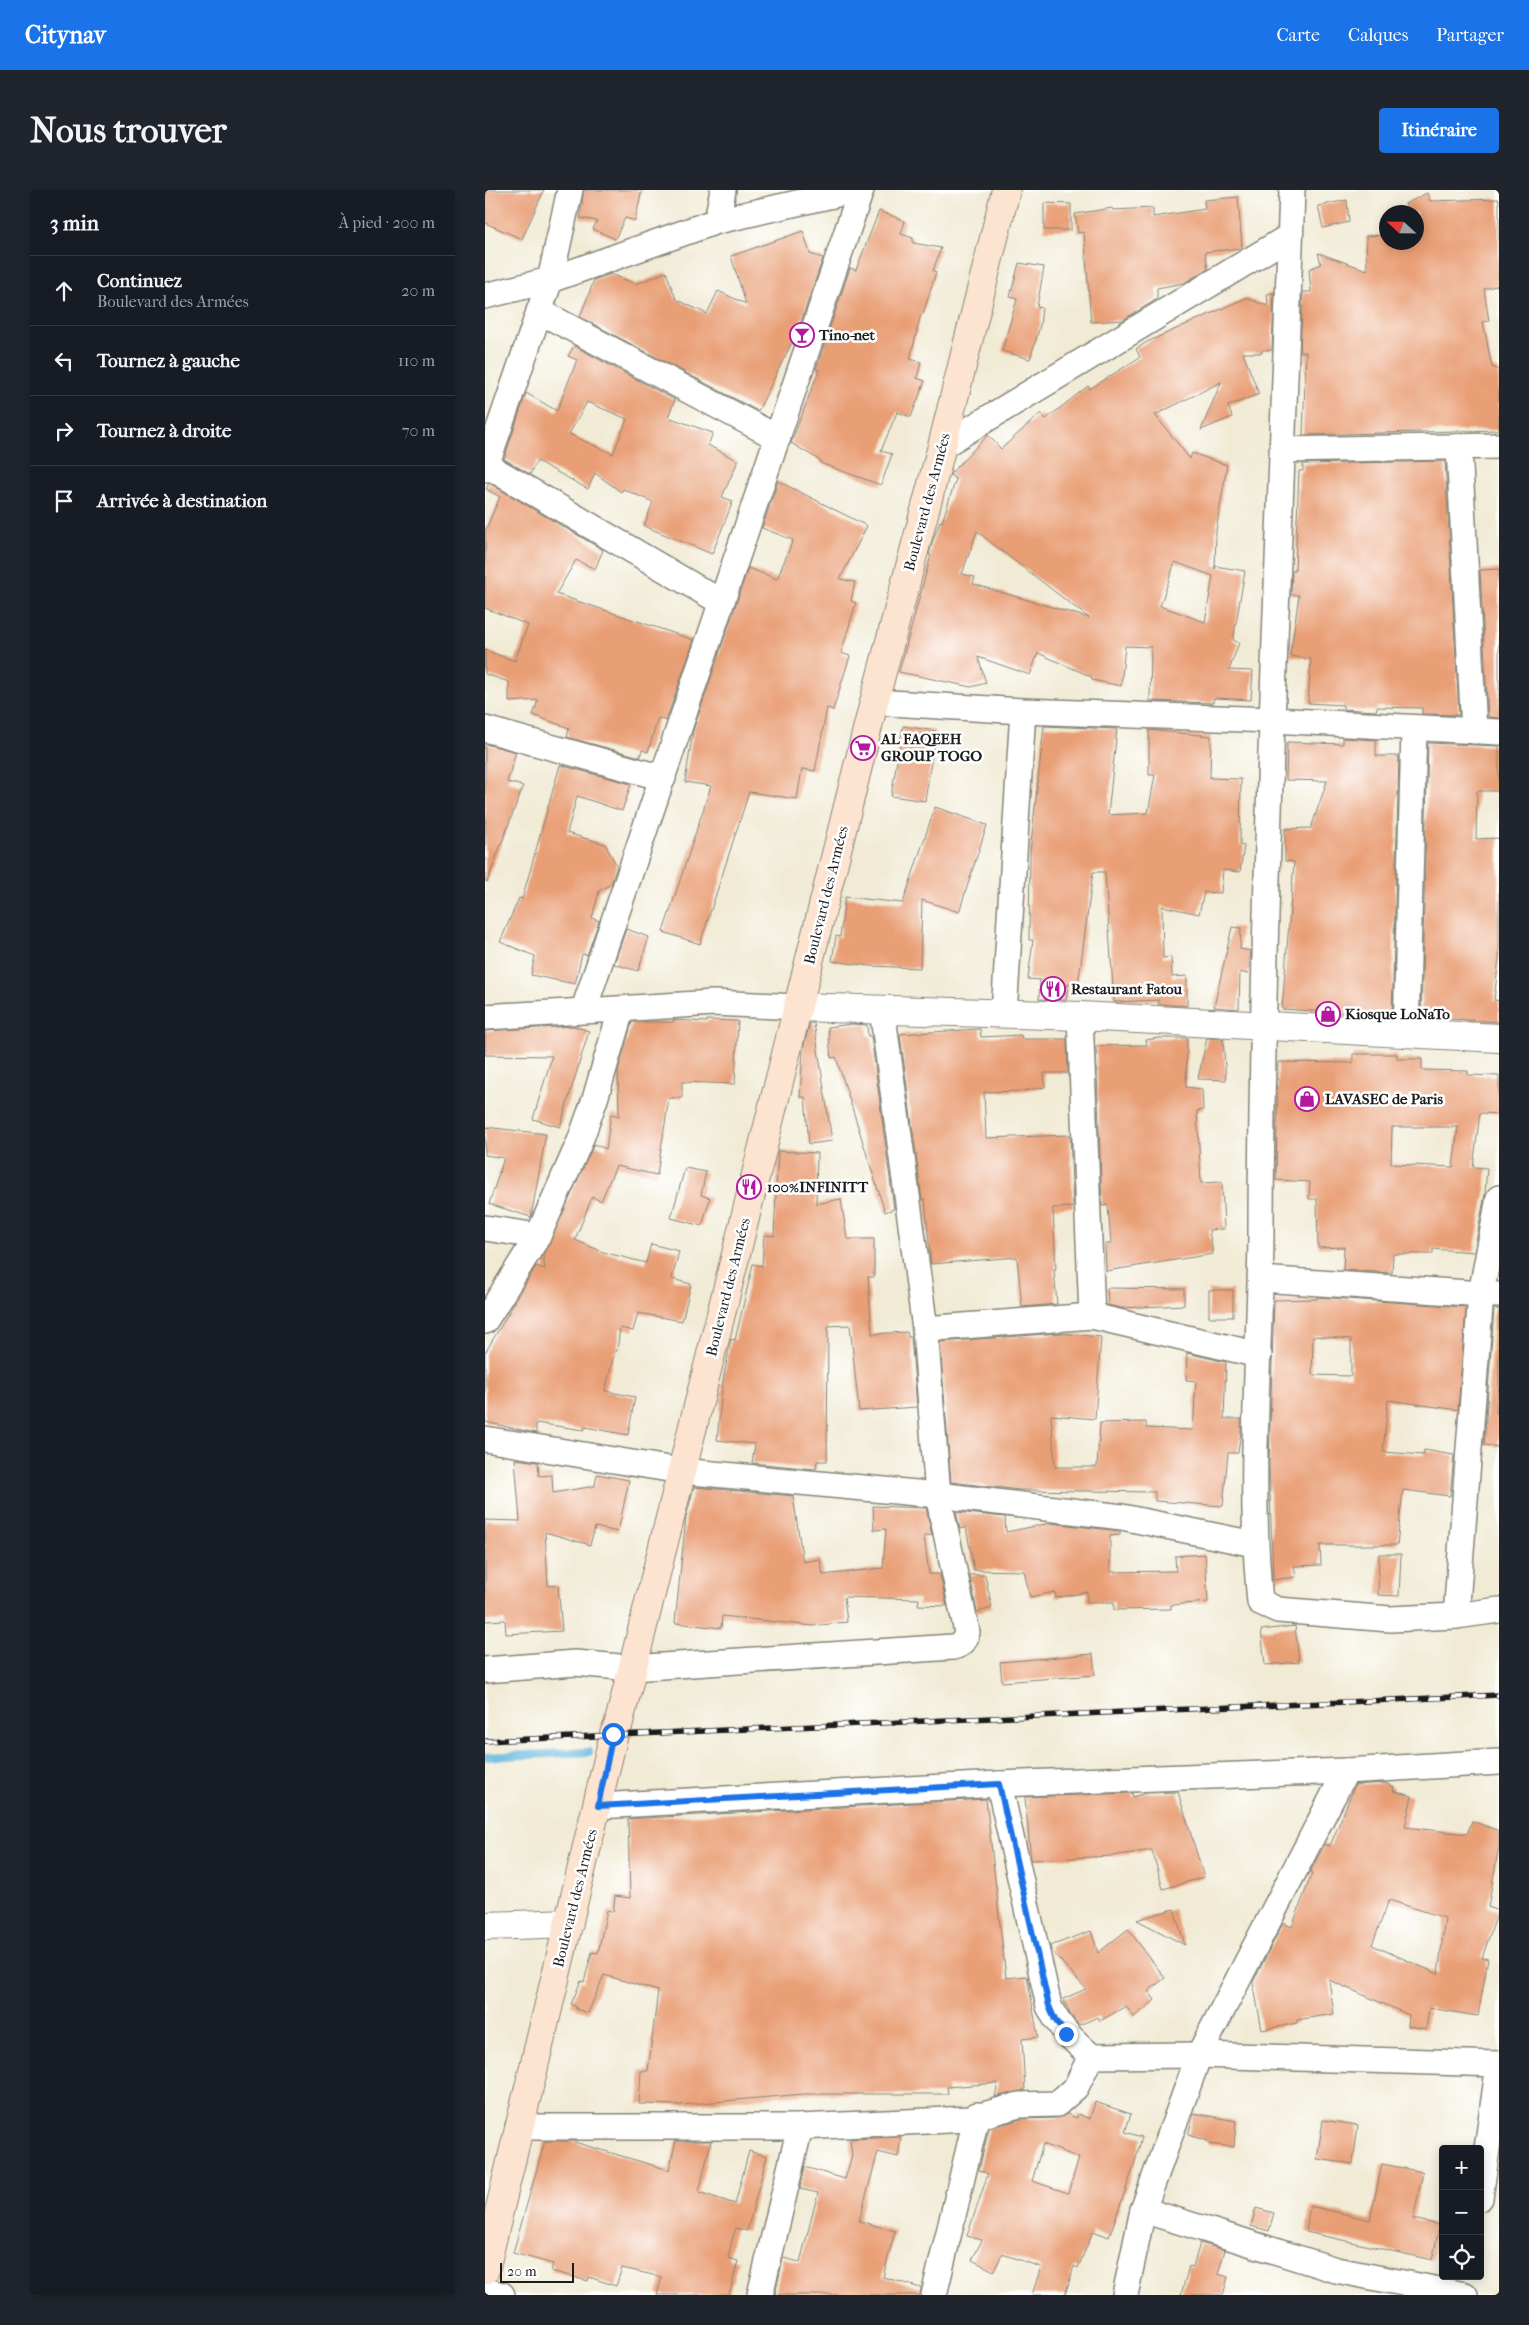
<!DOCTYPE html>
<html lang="fr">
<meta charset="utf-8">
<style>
:root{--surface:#171b24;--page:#20242c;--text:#f1f3f6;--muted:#9ea1a6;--line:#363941;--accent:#1a73e8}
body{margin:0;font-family:"IM FELL French Canon",serif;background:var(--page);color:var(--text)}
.controls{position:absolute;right:15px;bottom:15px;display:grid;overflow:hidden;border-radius:5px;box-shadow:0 2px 12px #0003}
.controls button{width:45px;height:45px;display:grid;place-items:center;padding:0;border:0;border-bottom:1px solid var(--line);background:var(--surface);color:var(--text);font:25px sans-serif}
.compass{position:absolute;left:894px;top:15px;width:45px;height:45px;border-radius:50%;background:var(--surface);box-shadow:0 2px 12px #0003;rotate:292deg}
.scale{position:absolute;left:15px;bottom:12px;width:74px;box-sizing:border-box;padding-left:5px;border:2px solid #1c1c1c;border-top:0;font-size:14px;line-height:18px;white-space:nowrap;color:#1c1c1c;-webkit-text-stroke:4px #fff;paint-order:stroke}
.stop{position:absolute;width:15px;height:15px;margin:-11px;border:4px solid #1a73e8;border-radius:50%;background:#fff}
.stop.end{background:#1a73e8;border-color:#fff;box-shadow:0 1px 5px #0008}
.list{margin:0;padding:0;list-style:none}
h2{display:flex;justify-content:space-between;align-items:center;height:65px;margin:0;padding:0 20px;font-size:21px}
h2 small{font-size:16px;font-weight:400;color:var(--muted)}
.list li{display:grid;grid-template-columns:32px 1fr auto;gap:15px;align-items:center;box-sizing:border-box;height:70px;padding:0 20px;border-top:1px solid var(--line)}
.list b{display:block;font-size:19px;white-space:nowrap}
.list p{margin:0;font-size:16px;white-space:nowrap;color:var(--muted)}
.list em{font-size:16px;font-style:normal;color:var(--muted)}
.icon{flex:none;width:28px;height:28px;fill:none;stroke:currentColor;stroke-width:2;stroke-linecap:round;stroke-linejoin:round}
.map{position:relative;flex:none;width:1014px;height:2105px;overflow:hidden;border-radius:5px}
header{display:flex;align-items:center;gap:30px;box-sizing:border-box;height:70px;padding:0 25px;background:var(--accent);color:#fff}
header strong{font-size:24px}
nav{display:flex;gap:28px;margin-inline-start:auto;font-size:18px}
.intro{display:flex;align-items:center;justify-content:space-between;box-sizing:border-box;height:120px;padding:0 30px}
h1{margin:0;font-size:35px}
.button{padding:12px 22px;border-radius:5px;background:var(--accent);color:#fff;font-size:18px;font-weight:700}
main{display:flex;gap:30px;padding:0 30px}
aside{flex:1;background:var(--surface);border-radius:5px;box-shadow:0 2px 12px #0003}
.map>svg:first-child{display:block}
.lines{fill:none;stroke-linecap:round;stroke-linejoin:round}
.stream{stroke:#60b4dc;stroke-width:8}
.building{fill:#e99f76;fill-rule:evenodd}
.minor-casing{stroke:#868478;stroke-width:28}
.tertiary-casing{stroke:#868478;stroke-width:30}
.secondary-casing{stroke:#868478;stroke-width:30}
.minor{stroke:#fff;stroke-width:25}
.tertiary{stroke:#fff;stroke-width:28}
.secondary{stroke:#fde4d1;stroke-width:28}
.rail-casing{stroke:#1c1c1c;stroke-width:5.5}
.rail{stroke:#fff;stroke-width:4;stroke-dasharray:11;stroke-linecap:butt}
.route{stroke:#1a73e8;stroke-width:6}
.labels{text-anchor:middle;stroke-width:5;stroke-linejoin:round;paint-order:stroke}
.poi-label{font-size:15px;font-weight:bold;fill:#1c1c1c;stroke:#fff;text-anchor:start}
.street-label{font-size:15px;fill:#1c1c1c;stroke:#fff}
</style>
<header>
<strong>Citynav</strong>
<nav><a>Carte</a><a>Calques</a><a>Partager</a></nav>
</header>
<div class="intro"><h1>Nous trouver</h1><a class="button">Itinéraire</a></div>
<main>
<aside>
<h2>3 min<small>À pied · 200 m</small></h2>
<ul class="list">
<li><svg class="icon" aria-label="ahead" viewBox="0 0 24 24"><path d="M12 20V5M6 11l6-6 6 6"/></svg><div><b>Continuez</b><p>Boulevard des Armées</p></div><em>20 m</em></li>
<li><svg class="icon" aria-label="left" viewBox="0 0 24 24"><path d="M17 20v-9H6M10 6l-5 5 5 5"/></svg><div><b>Tournez à gauche</b></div><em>110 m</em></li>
<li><svg class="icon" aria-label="right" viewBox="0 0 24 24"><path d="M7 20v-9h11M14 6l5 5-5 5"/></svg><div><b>Tournez à droite</b></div><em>70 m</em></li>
<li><svg class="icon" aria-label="arrive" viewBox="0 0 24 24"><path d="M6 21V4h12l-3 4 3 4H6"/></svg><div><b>Arrivée à destination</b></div></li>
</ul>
</aside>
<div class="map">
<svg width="1014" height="2105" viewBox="0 0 1014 2105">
<rect width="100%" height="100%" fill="#fff"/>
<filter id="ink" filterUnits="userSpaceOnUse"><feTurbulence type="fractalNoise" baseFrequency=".02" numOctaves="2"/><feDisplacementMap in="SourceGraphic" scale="10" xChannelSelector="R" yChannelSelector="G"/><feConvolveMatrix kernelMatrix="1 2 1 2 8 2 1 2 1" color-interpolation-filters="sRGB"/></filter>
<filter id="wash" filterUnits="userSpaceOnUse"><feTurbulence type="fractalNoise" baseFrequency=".0096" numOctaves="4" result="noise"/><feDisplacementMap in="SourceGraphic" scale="20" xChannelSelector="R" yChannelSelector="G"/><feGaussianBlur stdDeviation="1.12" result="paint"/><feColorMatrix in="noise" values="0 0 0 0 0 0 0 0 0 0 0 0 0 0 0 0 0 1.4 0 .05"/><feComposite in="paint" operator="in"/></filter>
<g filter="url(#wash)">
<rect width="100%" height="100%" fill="#f1ebd5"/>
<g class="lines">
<polyline class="stream" points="0,1567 104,1562"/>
</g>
<g id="blocks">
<g class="building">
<polygon points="3,0 59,0 37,49 0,33 0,8"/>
<polygon points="99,0 157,0 150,31 140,28 130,49 108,39 112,31 95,28"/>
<polygon points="942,3 945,11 1014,9 1014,95 999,99 1004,131 998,132 1007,177 1014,180 1014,240 818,245 821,162 815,162 818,102 826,102 824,79 836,74 833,63 882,80 881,46 902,45 902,52 932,52 932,43 934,42 932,22 924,22 920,14"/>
<polygon points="753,7 757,58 720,62 723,79 699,93 672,98 672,109 638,130 606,132 599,42 593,43 590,24 627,18 628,20 668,18 668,27 720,19 719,10"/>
<polygon points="862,10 864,32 838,38 833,16"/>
<polygon points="559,13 586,14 586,40 559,40"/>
<polygon points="394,21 420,31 416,44 428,48 428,53 456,58 448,81 451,82 438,124 436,124 425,169 436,172 432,188 440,191 426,227 412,222 396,261 407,264 396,295 335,273 336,271 306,253 334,180 331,179 365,78 371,80"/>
<polygon points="318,41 325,64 338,68 313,140 273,221 95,127 109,90 126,84 151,94 181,82 191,109 222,124 233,101 261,114 246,66"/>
<polygon points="534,73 559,77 552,117 557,118 555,136 545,169 517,161 532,109 525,107"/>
<path d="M789,103L787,160H777V163H758L774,204L743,216L747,227L716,240L736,192L670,225L705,269L707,263L742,275L731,341L730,379V376L760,381L748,450L754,453L744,480L768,481L766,510L731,508L728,509V513L665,511L666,457L640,456L636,496L607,490V487L553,463L545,485L493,467L501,493L486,497L414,482L446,365H444L447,353L455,331L457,332L471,289L465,285L466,283L503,245L516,259L556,223L561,229L603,196L605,199L655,167L651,159L662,152L761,108L783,116L782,104ZM492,341L509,355L604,428L488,394L490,387L477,384ZM690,372L728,386L720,432L675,416Z"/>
<path d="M89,156L190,210L183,227L228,243L223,255L253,271L237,307L248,311L227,364L159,336L168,312L138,299L136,302L110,283L103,299L52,271L45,284L19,269L41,203L72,221L92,170L83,166ZM102,212L142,229L128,264L84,244Z"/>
<polygon points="960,271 974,525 937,524 937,518 892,517 891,521 858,519 858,515 823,513 826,469 805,466 814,405 806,405 807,381 810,381 814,281 818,281 818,274"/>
<polygon points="293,291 382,336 355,389 370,392 366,411 371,413 356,463 365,466 348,520 342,518 330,581 317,579 312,609 264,602 215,754 178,742 226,596 200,592 208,541 263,378 292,389 308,350 277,338"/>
<polygon points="4,293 118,360 110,379 91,370 71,404 209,450 181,531 173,528 163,562 157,560 155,567 82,547 84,538 48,525 53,510 24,512 24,492 0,484 0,460 30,471 43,435 0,418 0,341 15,307 1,299"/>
<polygon points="1014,379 1014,528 1003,527 995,380"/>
<polygon points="418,536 451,541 440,611 406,606"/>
<polygon points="559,536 632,539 623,625 663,623 670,585 664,585 664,540 726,546 725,588 756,589 755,655 759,656 755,682 738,680 736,703 719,702 714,724 677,716 678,768 686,767 687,787 702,786 702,816 673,814 674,810 629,812 620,682 608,682 593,795 583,794 581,810 554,809 555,790 543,789 548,750 544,750 545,662"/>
<polygon points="858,548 891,550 891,566 914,566 907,826 797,819 809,672 800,671 800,639 826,638 842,591 801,590 802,552 858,554"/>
<polygon points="943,553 1014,556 1014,601 992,601 991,649 1014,648 1014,768 1009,810 1014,811 1014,832 936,827"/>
<polygon points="0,554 31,562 22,592 38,596 2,692 0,691"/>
<polygon points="75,575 146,594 137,621 92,606 82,643 120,654 132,676 126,694 114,701 107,728 114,731 102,765 97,764 90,794 46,785 50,766 15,752 34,708 37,709"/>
<polygon points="450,617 502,635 474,722 437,710 435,778 386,776 347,771 351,746 355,747 360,707 418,713"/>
<polygon points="747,737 756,738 755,759 766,761 763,784 755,782 754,819 729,817"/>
<polygon points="141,739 164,747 153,781 129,774"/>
<polygon points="188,830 222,832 222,830 253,831 250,894 197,892 197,908 184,908 172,985 131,976 116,1011 107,1007 90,1050 118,1062 161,1073 166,1054 194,1061 187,1089 206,1094 197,1131 153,1123 148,1141 135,1138 132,1161 130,1161 120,1201 150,1207 143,1245 100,1237 99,1240 51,1233 51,1243 0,1232 0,1163 51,1076 60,1079 58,1065 109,954 121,959 126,924 134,926 133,880 147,832 188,832"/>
<polygon points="325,833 329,833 347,951 324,954 320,907 315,907 318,859"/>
<polygon points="367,834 382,835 383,846 386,846 409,1019 400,1022 351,867 346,868 343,837"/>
<polygon points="88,836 104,841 75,937 48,929 67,866 0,865 0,841"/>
<polygon points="495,839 496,847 536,845 537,849 582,849 583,883 559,883 560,897 538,901 499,902 501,948 585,945 588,1017 568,1018 571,1080 569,1080 572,1114 537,1117 532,1067 446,1074 440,1009 437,1010 415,844"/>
<polygon points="674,848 702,848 701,897 717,899 718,920 712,921 716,993 737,992 739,1039 724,1040 728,1064 621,1081 620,1054 626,1054 623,1015 617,1016 611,856 662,855 661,850"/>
<polygon points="722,848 738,849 741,890 713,889"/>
<path d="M868,864H912V869H937V880L983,881V885L1014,886V924L995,923L988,977L1002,978L1000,1004L989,1062L948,1059V1064H908L907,1083L858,1080L859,1057L833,1058L832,1009H824L825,992L791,990L793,872L868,873ZM907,937H973L968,977L906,974Z"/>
<polygon points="0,937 61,944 46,1027 4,1014 19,968 0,965"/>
<polygon points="293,961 332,963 331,1014 356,1009 362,1049 389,1049 389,1087 383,1087 387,1144 422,1142 423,1147 426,1147 432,1217 374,1221 365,1135 343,1136 342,1271 332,1271 331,1279 267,1273 270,1254 232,1250 238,1190 246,1149 250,1150 268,1074 277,1076 279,1045 289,1046"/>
<polygon points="200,978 221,982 216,1005 225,1008 217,1036 186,1028"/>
<polygon points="622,1098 699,1099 699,1115 636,1118 623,1115"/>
<rect x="724" y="1100" width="24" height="27"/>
<path d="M832,1107L981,1117L973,1220L903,1210L898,1262L939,1265V1260L969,1265L965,1306L918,1300L912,1355H835L836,1375L809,1376L811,1387L788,1390L784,1274L789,1110L832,1109ZM828,1146L866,1149V1186L827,1185Z"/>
<polygon points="1009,1119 1014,1119 1014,1195 1011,1223 1014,1223 1014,1257 999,1255"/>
<polygon points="575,1143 616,1147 610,1229 566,1225 570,1277 612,1277 615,1233 661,1232 661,1238 708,1240 711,1191 701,1190 702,1163 741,1172 739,1229 756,1229 756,1240 753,1263 743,1263 738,1316 670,1311 670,1302 535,1300 466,1292 455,1152"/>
<polygon points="30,1269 53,1272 54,1286 67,1285 68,1303 110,1296 112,1284 144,1290 133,1342 110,1337 105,1355 60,1342 63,1396 73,1395 77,1441 21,1444 20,1430 0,1431 0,1330 35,1331"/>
<polygon points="209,1297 308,1306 318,1372 335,1369 338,1385 398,1378 401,1339 389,1340 388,1316 441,1318 447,1345 439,1346 444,1384 455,1384 462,1416 433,1415 434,1409 359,1407 362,1432 328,1436 237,1426 236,1438 190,1433 201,1327"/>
<polygon points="471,1322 520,1327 521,1342 566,1333 635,1341 635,1345 625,1346 625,1382 691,1381 690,1366 720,1364 723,1412 686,1415 686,1419 629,1420 629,1412 602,1412 602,1402 571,1408 570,1402 545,1407 539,1381 489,1380 481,1337 475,1339"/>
<polygon points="894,1364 916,1364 914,1406 893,1405"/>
<polygon points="485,1385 500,1385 507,1418 492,1422"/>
<polygon points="810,1436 814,1472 780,1475 776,1440"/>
<polygon points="608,1464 610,1485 517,1492 515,1472"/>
<path d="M899,1593L909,1597L908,1601L927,1606L920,1637L982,1644L987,1631L1014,1641V1656L1003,1717L1013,1721L997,1768L1003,1769L993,1826L944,1818L941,1839L923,1836L924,1825L844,1790L849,1824L812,1830V1833L777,1840L768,1792L798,1733L807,1737L827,1683L825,1682L840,1654L845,1656L870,1595ZM904,1710L960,1728L953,1784L887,1755Z"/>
<polygon points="693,1602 719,1687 678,1699 667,1660 627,1666 546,1670 540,1607 647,1603 648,1607 662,1603"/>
<polygon points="501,1609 521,1788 542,1786 553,1847 537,1849 540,1900 510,1907 513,1893 462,1897 463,1904 319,1904 194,1915 154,1914 156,1881 163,1881 173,1801 119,1785 103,1823 91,1819 91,1817 86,1814 96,1791 99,1792 107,1762 113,1763 122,1720 128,1722 130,1706 145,1708 143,1629"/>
<polygon points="689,1719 700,1755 652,1730"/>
<polygon points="643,1739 680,1788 663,1801 670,1810 649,1827 641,1816 615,1831 613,1827 594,1835 585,1824 578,1809 601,1799 566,1760 565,1756 606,1741 613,1763"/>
<path d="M610,1912L646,1924L640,1942L657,1947L648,1979L624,2047L608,2041L593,2078L589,2076L580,2105H547L556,2077L517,2064L509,2081L487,2070L497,2050L482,2046L503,1984L494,1980L504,1938L536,1929L572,1928L582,1924L592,1928L593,1924L605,1929ZM558,1954L594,1968L583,2003L547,1991Z"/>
<polygon points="709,1923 751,1931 749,1957 723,1954 723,1951 703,1945"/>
<polygon points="838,1930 873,1935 868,1974 832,1969"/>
<polygon points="416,1947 413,1967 393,1962 374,2031 410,2041 398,2087 436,2098 435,2105 290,2105 298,2068 315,2072 333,2003 315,1999 320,1977 360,1989 367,1966 365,1949"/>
<polygon points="60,1951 86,1951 184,1980 191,1951 226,1951 214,2002 250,2014 264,1961 282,1966 262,2041 251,2038 247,2050 243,2068 253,2071 244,2105 172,2105 177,2087 137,2078 131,2096 104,2087 103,2091 66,2081 68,2074 28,2063"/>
<polygon points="897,1974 938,1982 928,2029 955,2035 947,2070 821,2042 825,2016 885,2030"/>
<polygon points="771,2018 789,2023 784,2041 766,2036"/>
<polygon points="715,2053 740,2060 733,2084 743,2087 738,2105 696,2105 704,2076 708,2077"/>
</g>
</g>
</g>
<g filter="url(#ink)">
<use href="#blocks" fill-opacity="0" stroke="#868478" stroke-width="1"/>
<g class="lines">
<defs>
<g id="minor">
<path d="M807,0C795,348 777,695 776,1043C775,1166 763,1290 775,1412L793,1420L905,1429L971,1426L1014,1420"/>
<polyline points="232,31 238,0"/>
<polyline points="0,106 65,90 232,31 370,0"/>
<polyline points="54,121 293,248"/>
<polyline points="457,256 805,46"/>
<polyline points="974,257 989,541"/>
<polyline points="798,260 1014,256"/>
<polyline points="1,275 236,412"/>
<polyline points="0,279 65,90 85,0"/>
<polyline points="389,512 538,521 787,530 1014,542"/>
<polyline points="0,539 178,588"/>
<polyline points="99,819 376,0"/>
<polyline points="519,824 538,521"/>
<polyline points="595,826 607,1126"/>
<polyline points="0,827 229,813 313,817"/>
<polyline points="921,844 929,539"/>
<polyline points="0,1038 53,1046"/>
<polyline points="776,1089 1012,1105"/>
<polyline points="0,1131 53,1046 95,951 110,909 136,820"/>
<polyline points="440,1139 607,1126 774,1165"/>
<polyline points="0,1249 196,1281 453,1305 637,1327 769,1354"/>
<polyline points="971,1426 996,1104 1014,1008"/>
<path d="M0,1480L90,1473L146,1478L468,1457C477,1455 480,1451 482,1442L453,1305L440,1139L397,819"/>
<path d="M514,1594L564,1816C574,1838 589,1851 606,1866L714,1865L1014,1874"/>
<polyline points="113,1616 514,1594 861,1581 1014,1572"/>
<polyline points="33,1937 315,1937 484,1929 534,1915 572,1914 591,1897 606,1866"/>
<polyline points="995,2008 1014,1874"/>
<polyline points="658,2020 851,2080 980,2105"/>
<polyline points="0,2101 17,2105"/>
<polyline points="275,2105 315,1937"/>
<polyline points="449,2105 492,1925"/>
<polyline points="640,2105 658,2020 714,1865 861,1581"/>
</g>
<g id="tertiary">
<polyline points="313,817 595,826 1014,848"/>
<polyline points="0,1736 84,1733"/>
</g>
<polyline id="secondary" points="0,2080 129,1544 133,1536 389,512 457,256 521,0"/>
</defs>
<use href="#minor" class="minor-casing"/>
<use href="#tertiary" class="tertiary-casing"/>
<use href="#secondary" class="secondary-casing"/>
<use href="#minor" class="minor"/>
<use href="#tertiary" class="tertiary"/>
<use href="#secondary" class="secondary"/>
<defs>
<polyline id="rail" points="0,1551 1014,1505"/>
</defs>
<use href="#rail" class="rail-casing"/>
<use href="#rail" class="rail"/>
</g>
</g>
<g class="lines" filter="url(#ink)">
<polyline class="route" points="128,1544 113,1616 514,1594 564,1816 570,1830 581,1844"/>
</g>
<defs>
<symbol id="bar-ring" viewBox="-11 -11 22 22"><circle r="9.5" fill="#fff" stroke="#b5179e" stroke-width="1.5"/><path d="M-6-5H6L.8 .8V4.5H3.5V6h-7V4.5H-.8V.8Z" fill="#b5179e"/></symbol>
<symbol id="supermarket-ring" viewBox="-11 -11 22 22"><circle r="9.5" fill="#fff" stroke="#b5179e" stroke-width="1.5"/><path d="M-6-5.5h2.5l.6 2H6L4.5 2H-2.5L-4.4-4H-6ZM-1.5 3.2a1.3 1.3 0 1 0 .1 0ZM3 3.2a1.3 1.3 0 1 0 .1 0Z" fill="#b5179e"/></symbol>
<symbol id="restaurant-ring" viewBox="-11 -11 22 22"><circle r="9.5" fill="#fff" stroke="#b5179e" stroke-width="1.5"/><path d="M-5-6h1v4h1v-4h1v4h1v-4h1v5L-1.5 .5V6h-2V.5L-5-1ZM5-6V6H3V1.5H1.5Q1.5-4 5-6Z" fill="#b5179e"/></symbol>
<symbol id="shop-ring" viewBox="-11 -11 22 22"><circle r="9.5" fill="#fff" stroke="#b5179e" stroke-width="1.5"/><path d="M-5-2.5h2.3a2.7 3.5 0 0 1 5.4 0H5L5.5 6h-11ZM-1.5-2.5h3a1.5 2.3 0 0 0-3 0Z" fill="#b5179e"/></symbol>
</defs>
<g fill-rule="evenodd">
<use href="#bar-ring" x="303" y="131" width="28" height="28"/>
<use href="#supermarket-ring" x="364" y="544" width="28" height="28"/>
<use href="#restaurant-ring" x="554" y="785" width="28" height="28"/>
<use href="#shop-ring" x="829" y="810" width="28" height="28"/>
<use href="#shop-ring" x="808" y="895" width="28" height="28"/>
<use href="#restaurant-ring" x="250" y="983" width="28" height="28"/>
</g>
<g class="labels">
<g class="poi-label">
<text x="334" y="150">Tino-net</text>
<text x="396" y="554">AL FAQEEH<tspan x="396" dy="17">GROUP TOGO</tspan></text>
<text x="586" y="804">Restaurant Fatou</text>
<text x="860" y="829">Kiosque LoNaTo</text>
<text x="840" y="914">LAVASEC de Paris</text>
<text x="282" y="1002">100%INFINITT</text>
</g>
<g class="street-label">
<text transform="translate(442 312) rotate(-75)" y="5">Boulevard des Armées</text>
<text transform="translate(341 705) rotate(-76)" y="5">Boulevard des Armées</text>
<text transform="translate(243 1097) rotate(-76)" y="5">Boulevard des Armées</text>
<text transform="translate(90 1708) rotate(-76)" y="5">Boulevard des Armées</text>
</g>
</g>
</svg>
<div class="controls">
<button>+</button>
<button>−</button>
<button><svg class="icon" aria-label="locate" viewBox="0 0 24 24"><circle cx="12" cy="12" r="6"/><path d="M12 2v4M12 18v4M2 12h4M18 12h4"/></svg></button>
</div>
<svg class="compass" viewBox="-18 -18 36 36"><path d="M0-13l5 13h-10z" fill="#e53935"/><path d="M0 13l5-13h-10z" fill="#9ea1a6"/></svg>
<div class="scale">20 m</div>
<div class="stop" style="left:128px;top:1544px"></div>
<div class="stop end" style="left:581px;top:1844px"></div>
</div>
</main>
